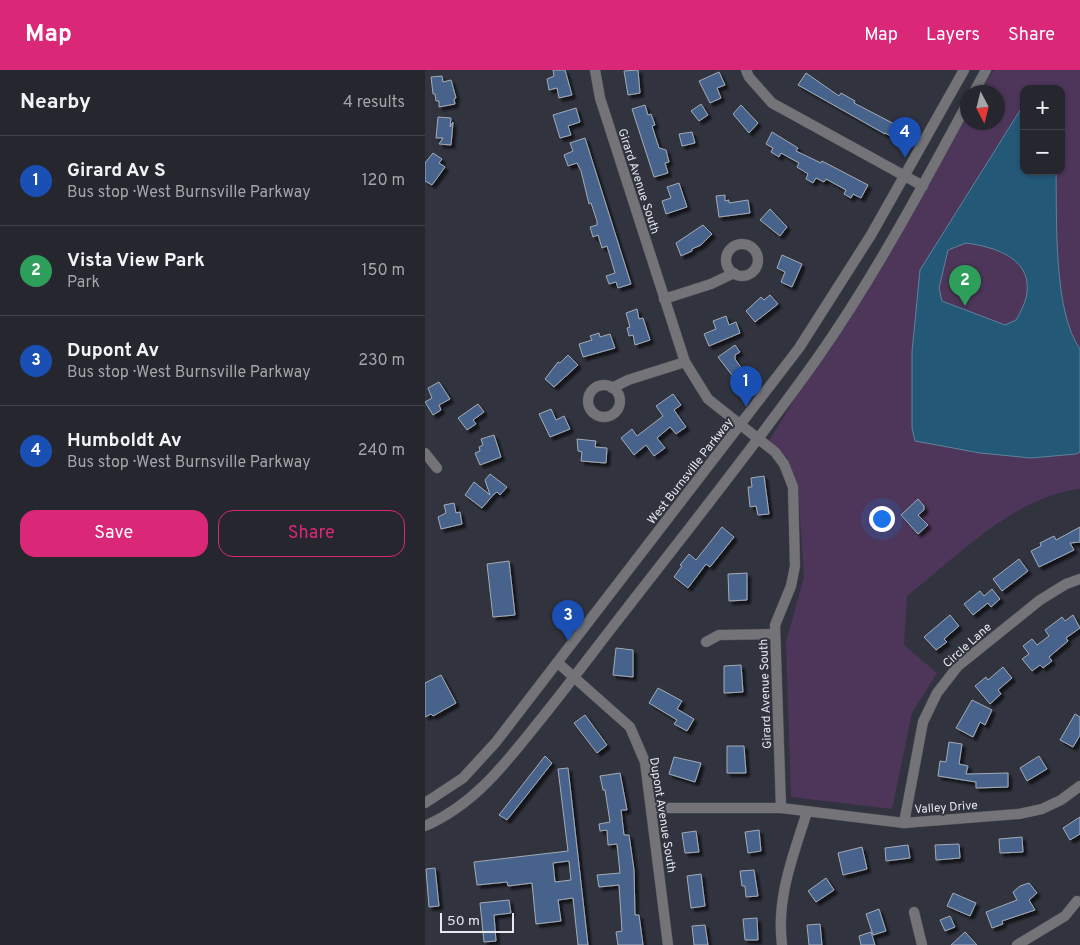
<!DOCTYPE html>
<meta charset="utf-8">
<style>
:root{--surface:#25262e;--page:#2d2e36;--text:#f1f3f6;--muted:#a3a5aa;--line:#42434a;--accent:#db2777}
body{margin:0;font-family:Overpass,sans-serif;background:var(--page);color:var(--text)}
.controls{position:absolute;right:15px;top:15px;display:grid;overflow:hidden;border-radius:10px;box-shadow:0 1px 4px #0004}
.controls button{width:45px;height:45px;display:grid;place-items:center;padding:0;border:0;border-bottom:1px solid var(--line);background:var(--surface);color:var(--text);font:25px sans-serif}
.compass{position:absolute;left:535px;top:15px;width:45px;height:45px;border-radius:50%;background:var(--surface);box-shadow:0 1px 4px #0004;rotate:173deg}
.scale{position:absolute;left:15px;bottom:12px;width:74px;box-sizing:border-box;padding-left:5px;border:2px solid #e6e8ee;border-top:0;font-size:14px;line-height:18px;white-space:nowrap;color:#e6e8ee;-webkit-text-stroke:4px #31333e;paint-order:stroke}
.you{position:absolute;left:456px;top:448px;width:18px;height:18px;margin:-12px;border:4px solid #fff;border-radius:50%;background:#1a73e8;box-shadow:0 0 0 8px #1a73e833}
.badge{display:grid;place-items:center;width:32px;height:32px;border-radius:50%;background:var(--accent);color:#fff;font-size:16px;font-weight:700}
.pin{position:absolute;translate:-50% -41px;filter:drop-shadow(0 1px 2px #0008)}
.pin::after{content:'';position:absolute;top:26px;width:18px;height:15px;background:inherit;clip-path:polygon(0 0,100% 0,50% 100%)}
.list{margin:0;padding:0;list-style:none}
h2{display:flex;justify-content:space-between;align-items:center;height:65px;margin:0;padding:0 20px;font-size:21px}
h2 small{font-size:16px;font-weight:400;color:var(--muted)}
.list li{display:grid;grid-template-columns:32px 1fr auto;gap:15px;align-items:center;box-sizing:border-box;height:90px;padding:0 20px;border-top:1px solid var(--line)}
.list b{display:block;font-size:19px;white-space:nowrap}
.list p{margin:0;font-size:16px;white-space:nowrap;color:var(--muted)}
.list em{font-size:16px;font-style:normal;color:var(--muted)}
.actions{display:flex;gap:10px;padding:15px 20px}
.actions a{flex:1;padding:11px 0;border:1px solid var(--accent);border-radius:15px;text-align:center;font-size:18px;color:var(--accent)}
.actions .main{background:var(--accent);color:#fff}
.map{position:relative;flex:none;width:655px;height:875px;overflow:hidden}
header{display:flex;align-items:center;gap:30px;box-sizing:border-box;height:70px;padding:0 25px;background:var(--accent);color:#fff}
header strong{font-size:24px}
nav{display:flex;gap:28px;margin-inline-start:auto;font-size:18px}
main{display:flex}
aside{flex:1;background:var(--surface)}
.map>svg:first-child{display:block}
.green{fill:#4d3659;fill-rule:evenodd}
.water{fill:#245877;stroke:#5e839b;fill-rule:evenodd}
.building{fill:#46648c;stroke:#a3abb6;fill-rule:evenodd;filter:url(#shadow)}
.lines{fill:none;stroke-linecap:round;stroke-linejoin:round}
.minor-casing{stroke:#4e505a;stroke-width:11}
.tertiary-casing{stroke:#4e505a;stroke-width:11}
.minor{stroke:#747378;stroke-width:10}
.tertiary{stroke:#747378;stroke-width:10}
.labels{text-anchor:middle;stroke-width:4;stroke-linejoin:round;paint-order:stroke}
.street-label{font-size:12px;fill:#e6e8ee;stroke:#31333e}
</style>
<header>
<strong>Map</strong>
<nav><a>Map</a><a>Layers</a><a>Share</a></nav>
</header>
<main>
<aside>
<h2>Nearby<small>4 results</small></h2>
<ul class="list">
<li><span class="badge" style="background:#1a4fb4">1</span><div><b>Girard Av S</b><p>Bus stop · West Burnsville Parkway</p></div><em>120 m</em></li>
<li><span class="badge" style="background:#2e9e5b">2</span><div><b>Vista View Park</b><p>Park</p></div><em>150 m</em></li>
<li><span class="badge" style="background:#1a4fb4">3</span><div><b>Dupont Av</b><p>Bus stop · West Burnsville Parkway</p></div><em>230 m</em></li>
<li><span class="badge" style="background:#1a4fb4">4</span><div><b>Humboldt Av</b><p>Bus stop · West Burnsville Parkway</p></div><em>240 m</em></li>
</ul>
<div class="actions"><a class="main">Save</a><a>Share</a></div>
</aside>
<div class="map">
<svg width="655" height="875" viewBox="0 0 655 875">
<defs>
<filter id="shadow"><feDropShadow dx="3.5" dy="3.5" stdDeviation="1" flood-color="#0009"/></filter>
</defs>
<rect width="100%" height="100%" fill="#31333e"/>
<path class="green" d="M569,0H655V419C590,426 532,487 482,526L479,575L512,603L487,643L467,739L366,727L361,572L379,507L373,417L362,387L344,371L542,44V52H572V22H555ZM599,19H636V101H599Z"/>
<path class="water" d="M599,34V101H631C632,147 628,242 655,279V382L651,384L606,388L555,383L490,371L487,358V282L495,200ZM541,173C571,177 610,189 601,228C599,235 595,243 591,250L580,255L517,231L514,218L523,180Z"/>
<g class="building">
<polygon points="128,0 140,0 147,25 134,28 132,18 124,20 122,9 129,6"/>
<polygon points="213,0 215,23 203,25 199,1"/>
<polygon points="294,2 300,15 292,18 296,28 285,33 274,11"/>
<polygon points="381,3 414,26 416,23 430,31 429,33 475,57 469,68 460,63 460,64 373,15"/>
<polygon points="17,6 18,12 26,10 31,28 29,29 30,34 14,37 14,31 11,31 10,24 8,24 6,7"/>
<polygon points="276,34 283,45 274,51 266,41"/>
<polygon points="220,35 223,45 226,44 230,55 227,56 234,78 241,80 244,92 240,93 243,103 229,107 207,39"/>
<polygon points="316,35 333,53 324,63 308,44"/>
<polygon points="151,38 155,52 143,56 146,65 135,68 128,45"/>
<polygon points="13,47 26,48 25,57 28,52 26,75 14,74 18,68 11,68"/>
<polygon points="267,62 270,73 257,76 254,64"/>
<polygon points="347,62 373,78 371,81 396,93 397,91 443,115 436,128 428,124 426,128 419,124 421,120 401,109 399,112 391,108 388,113 381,109 383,104 372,97 374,93 356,83 354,87 346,82 348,78 341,74"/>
<polygon points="160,68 206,214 193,218 191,212 184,214 181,206 190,203 182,176 177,178 173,165 168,167 165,157 172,155 172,151 166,133 164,134 156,101 152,93 143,96 139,85 148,81 145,73"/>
<polygon points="8,83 17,89 14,93 20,97 7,115 0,111 0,93"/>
<polygon points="254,113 262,137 241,144 237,131 246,128 242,117"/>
<polygon points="300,125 300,131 304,130 304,133 323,130 325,143 294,147 291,126"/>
<polygon points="345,139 362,157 355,166 335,150"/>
<polygon points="278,155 287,164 276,175 267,179 267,181 256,186 251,173"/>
<polygon points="357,185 377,194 367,217 356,212 360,202 352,198"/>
<polygon points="345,225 353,234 330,252 321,241 336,227 339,230"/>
<polygon points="212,239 214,249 218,248 225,270 210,275 208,265 204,266 202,258 205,257 201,243"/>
<polygon points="301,246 304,255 311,252 315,263 284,276 279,264 291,259 288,251"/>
<polygon points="174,263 175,267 185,264 190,278 158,287 154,274 167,270 165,266"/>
<polygon points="310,275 315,282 310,285 310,289 322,306 313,313 293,287"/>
<polygon points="143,285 153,295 129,317 120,309 133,292 135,293"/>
<polygon points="14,312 25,329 14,335 16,340 8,345 0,332 7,328 3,318"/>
<polygon points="248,324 256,335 249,340 261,357 251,364 245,357 232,368 240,378 229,386 221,375 209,385 196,368 207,359 212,366 238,346 231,336"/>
<polygon points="53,334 59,342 48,350 51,354 42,360 33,348"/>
<polygon points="126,339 131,350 139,346 145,359 125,367 114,344"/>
<polygon points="69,365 76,387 55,395 50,383 55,381 54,377 58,375 56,369"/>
<polygon points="152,369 171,371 170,377 182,378 181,393 156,391 157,382 153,381"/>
<polygon points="65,404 82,417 75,425 72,422 69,424 57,438 40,425 49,412 65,425 60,410"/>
<polygon points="339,406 344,444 333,445 331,436 325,437 323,417 327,417 326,408"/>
<polygon points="493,429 499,436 499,440 493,445 503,455 493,464 476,445"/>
<polygon points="29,433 31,443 35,442 37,454 16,459 13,447 21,443 19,435"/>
<polygon points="297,457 309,467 285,497 281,494 263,518 249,507 257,496 255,495 264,484 271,490"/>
<polygon points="655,457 655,472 645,473 649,480 614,497 606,481 616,476 615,473 629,466 631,470"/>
<polygon points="594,489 603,501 577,521 568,509"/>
<polygon points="84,491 90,545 68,547 62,494"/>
<polygon points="322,503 322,530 304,531 303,504"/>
<polygon points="567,519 575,529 566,537 563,533 548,545 539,534 555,521 559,526"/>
<polygon points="525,545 534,556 519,569 522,572 511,580 499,567"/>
<polygon points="648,545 655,558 641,568 643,571 624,587 627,591 618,598 615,595 607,601 597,589 604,584 598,576 607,569 612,575 624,566 620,560 637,547 640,551"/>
<polygon points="191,578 208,580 208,607 188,605"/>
<polygon points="316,595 318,622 299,623 299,596"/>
<polygon points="578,597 587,608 573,620 576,624 565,634 550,616 561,607 563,610"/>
<polygon points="16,605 31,633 8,646 6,644 0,647 0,613"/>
<polygon points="233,618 257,631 252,639 269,649 262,661 249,654 252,650 224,633"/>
<polygon points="547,630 567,640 560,655 555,652 548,667 531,658"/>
<polygon points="650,644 655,647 655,665 648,677 635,670"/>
<polygon points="160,645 182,675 172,683 149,653"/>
<polygon points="524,672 537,674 534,694 543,696 541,704 583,703 583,717 551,718 551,712 513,706 515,691 521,692"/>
<polygon points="302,676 319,676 321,703 302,703"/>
<polygon points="120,686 127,693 82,750 74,745"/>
<polygon points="614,686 622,699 602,711 595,698"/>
<polygon points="249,687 276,693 270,712 244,704"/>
<path d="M143,698L163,875H153L148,828L133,830L136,851L111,854L107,813L83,816L82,812L52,815L49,792L143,781L133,699ZM144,791L146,810L130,812L128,793Z"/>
<polygon points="195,703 202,740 196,740 199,765 204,765 209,800 210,845 214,845 218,875 193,875 191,862 197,861 194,815 174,817 172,805 195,803 192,774 183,775 182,760 175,761 174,754 185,752 180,720 178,720 175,706"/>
<polygon points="655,747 655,764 645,770 638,758"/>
<polygon points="334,760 336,781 323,783 320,762"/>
<polygon points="271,761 274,782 260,783 257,763"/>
<polygon points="597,767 598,782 575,783 574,769"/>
<polygon points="534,774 535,788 511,790 510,775"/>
<polygon points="483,775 485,788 461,791 460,778"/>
<polygon points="437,777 442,799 418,805 413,783"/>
<polygon points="10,798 14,836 4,837 1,799"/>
<polygon points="329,800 333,826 321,827 320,816 317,816 315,801"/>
<polygon points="276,804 280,836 266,838 262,806"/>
<polygon points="401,808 409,820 391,832 383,821"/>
<polygon points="604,813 612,823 604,830 610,840 577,851 578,854 567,858 561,842 592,830 588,822 595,816"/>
<polygon points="528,823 551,833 545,846 522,836"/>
<polygon points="84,830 86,843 69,845 71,871 59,872 55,833"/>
<polygon points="454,839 461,861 448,865 441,844"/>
<polygon points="525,846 530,857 520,861 515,850"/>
<polygon points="332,848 333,870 320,870 318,849"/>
<polygon points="395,854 397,875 384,875 382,855"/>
<polygon points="280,855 283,875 269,875 267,856"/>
<polygon points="446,862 450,875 436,875 434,866"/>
<polygon points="540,862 552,875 526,875"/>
</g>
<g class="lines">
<defs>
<g id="minor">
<polyline points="170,0 175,28 260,292 283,329 350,382 359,394 368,417 370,496 366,516 350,555 356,738"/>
<polyline points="321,0 324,7 347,33 498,116"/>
<circle cx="317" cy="190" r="16"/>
<polyline points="239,229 286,214 309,203"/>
<circle cx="179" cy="331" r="16"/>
<polyline points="187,318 203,310 260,292"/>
<polyline points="0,383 12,398"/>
<polyline points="281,572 294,565 350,564"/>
<polyline points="133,593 205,657 220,692 243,875"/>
<polyline points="226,738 356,738 479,753 594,744 617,739 636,730 655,716"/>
<polyline points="479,753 498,652 512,623 533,596 615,530 641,514 655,509"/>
<polyline points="489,842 497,875"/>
<path d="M357,875C351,828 368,786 382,742"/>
<polyline points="592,875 640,846 652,831"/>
</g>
<g id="tertiary">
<polyline points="549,22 561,0"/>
<polyline points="0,733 38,708 71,672 374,278 446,165 539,0"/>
<path d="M0,756C51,734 82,691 116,649C141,618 165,586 189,555C257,467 327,380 391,290C448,209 495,121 542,34"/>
</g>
</defs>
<use href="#minor" class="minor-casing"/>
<use href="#tertiary" class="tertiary-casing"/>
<use href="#minor" class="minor"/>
<use href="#tertiary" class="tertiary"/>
</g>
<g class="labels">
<g class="street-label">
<text transform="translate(214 111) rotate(72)" y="4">Girard Avenue South</text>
<text transform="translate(265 401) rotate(-52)" y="4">West Burnsville Parkway</text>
<text transform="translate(542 575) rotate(-42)" y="4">Circle Lane</text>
<text transform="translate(340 624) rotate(-92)" y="4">Girard Avenue South</text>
<text transform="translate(521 737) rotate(-4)" y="4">Valley Drive</text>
<text transform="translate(238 745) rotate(81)" y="4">Dupont Avenue South</text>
</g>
</g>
</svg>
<div class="controls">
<button>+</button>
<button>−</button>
</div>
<svg class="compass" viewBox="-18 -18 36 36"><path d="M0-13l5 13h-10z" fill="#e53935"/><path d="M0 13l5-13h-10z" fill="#a3a5aa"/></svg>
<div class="scale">50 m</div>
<div class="you"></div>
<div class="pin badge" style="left:321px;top:337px;background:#1a4fb4">1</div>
<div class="pin badge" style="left:540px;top:236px;background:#2e9e5b">2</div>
<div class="pin badge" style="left:143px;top:571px;background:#1a4fb4">3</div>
<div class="pin badge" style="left:480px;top:88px;background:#1a4fb4">4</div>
</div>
</main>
